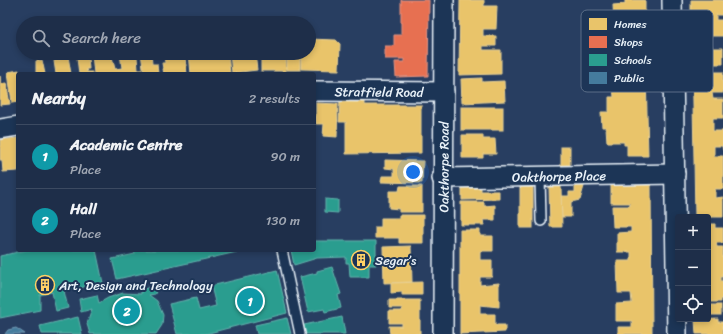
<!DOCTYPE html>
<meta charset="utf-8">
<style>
:root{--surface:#1e2e49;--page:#263650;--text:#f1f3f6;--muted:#a1a8b4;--line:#3c4a61;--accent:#e69b98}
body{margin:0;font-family:Sriracha,sans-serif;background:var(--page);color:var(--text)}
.controls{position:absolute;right:12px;bottom:12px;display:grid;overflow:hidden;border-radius:4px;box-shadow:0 2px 6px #0003}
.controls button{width:36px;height:36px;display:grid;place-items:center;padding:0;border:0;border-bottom:1px solid var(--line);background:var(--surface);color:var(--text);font:20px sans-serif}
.you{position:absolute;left:413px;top:172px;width:14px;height:14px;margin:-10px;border:3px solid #fff;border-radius:50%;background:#1a73e8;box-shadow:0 0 0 6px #1a73e833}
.badge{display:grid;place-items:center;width:26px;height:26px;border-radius:50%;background:var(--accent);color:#fff;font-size:13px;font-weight:700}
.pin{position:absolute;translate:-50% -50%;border:2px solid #fff;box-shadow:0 1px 4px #0006}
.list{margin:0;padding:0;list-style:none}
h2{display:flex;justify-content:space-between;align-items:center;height:52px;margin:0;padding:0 16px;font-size:17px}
h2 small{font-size:13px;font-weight:400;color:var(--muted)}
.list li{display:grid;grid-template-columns:26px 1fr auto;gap:12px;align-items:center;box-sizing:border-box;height:64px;padding:0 16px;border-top:1px solid var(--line)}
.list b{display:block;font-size:15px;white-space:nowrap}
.list p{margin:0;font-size:13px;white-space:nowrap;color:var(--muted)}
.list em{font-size:13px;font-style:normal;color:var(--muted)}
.icon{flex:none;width:22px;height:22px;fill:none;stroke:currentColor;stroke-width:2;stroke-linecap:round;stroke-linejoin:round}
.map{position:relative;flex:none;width:723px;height:334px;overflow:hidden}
.search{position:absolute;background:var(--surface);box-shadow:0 2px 6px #0003;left:16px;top:16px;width:300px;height:44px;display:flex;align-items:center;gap:10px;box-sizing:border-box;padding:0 14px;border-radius:22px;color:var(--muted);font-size:15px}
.panel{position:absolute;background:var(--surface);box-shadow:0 2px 6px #0003;left:16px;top:72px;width:300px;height:180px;border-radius:4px}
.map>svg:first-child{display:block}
.homes{fill:#e9c46a;stroke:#e9d295}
.shops{fill:#e76f51;stroke:#e79683}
.schools{fill:#2a9d8f;stroke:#63b6ae}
.public{fill:#457b9d;stroke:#769eb8}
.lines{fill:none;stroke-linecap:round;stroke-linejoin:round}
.lane-casing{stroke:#e8f1f8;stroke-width:12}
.street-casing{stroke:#e8f1f8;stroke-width:22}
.lane{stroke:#1d3557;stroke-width:9}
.street{stroke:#1d3557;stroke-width:19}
.labels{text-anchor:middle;stroke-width:4;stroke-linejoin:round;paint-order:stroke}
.street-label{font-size:13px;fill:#e8f1f8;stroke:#1d3557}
.poi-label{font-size:13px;fill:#e8f1f8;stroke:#1d3557;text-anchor:start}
.key{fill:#1d3557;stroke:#5a6d87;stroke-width:1}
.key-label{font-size:11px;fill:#e8f1f8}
</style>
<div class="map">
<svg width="723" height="334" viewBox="0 0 723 334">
<rect width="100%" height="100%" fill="#283e61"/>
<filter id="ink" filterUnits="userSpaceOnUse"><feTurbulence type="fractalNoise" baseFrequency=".025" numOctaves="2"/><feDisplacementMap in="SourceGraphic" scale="8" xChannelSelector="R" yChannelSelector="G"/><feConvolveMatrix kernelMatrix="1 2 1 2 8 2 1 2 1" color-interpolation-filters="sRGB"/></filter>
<g filter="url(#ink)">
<g class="homes">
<polygon points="460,0 484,0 484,6 497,6 496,29 483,29 483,36 496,36 496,46 483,46 483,50 501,50 501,74 459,75"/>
<polygon points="625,0 645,0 645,39 613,38 613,27 625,27 625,23 614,23 613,5 625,4"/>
<polygon points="691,0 723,0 723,15 716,15 716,20 723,20 723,36 691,36"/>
<polygon points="309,39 336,40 340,44 339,70 301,69 301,53 309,53"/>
<polygon points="692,45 712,45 712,48 723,48 723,64 712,64 712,72 723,72 723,93 712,93 713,99 723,99 723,118 713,118 713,131 723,131 723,150 722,146 714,146 714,156 723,156 723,189 715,189 715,198 723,197 723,217 695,217"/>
<polygon points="111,53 115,69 122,68 120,53 126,53 127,58 137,57 138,70 143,70 144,74 94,74 92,54"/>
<polygon points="141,53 151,53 152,64 157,64 158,74 144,74"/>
<polygon points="171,53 180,53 181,58 185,58 187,74 164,74 162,63 165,63 164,55 171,54"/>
<polygon points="189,53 196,53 197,58 201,58 200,53 228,54 230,74 191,74"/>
<polygon points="230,53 255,53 257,70 232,73"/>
<rect x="261" y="53" width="25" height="18"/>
<rect x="287" y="53" width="13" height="17"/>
<polygon points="63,54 68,56 71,74 56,74 54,61 60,60"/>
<polygon points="88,57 89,69 86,69 87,72 92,72 92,74 79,74 77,58"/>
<polygon points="42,60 45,74 36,74 36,61"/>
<polygon points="19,70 18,102 12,103 8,72"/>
<polygon points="646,71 648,156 627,156 627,145 624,145 624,142 607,142 606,127 602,127 601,112 609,112 609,97 614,97 613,87 625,87 625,83 604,83 604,75 625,74 625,72"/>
<polygon points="0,76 1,84 6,83 10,104 0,105"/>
<polygon points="482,78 482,82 504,81 505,101 462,103 461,79"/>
<polygon points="340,100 365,100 365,105 421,105 421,153 346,154 346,122 339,122"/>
<polygon points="316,103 338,104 337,137 323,136 324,124 316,124"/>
<rect x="461" y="107" width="42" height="23"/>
<polygon points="462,135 483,135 483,139 495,139 496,154 483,154 483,158 462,158"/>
<polygon points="18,138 18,171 3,172 2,160 0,160 0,140"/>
<rect x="561" y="147" width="9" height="18"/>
<polygon points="385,160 423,161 422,183 381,182 382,176 394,176 394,169 385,168"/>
<polygon points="611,182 651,182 652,334 618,334 618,327 632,327 632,321 616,321 616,304 632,303 631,293 618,293 617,261 631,261 631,252 617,252 617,233 631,232 631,227 613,227 612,206 630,206 630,203 611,203"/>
<polygon points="585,183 580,200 571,202 571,217 562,217 561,196 569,196 569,192 575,192 575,184"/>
<polygon points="400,186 422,186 422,212 399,212 399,209 389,208 389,191 399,191"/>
<polygon points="462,186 481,186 481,191 499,191 499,199 462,200"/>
<rect x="520" y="187" width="13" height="41"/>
<polygon points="549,187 561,187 562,227 550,227"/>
<polygon points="461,202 484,202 484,206 495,205 495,220 483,220 484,225 461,225"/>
<polygon points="399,215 423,215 423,243 399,243 399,238 375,238 375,227 381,227 381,218 399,218"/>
<polygon points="708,224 715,224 715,228 723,228 723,243 716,243 717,247 723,247 723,277 721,277 721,281 723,281 723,299 721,299 721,302 708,302"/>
<polygon points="460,230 480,230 480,236 493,236 493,251 480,251 480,260 492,260 492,277 480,277 480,285 499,283 499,307 480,305 480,314 495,314 495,325 505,325 505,332 460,334"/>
<polygon points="411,246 412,282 384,283 383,247"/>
<polygon points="422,282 422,295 402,295 402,292 391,293 391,283"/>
<polygon points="389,300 420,300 420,334 390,334 389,326 402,326 402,323 389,323 389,311 402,311 402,308 389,308"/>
<rect x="708" y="305" width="13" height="10"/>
<polygon points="718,319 718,322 723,322 723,334 696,334 695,320"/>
</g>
<polygon class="shops" points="401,0 429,0 428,76 396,77 395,62 404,62 404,59 385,59 385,46 394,46 394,35 401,35"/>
<g class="schools">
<polygon points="325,199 338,200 338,213 325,212"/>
<polygon points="314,241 376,241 376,265 369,265 369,277 350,277 349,263 346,263 346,257 317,258 294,265 291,250 314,250"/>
<polygon points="27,250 96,250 103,283 64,291 68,308 56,311 52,292 40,295 40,310 0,318 0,256"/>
<polygon points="134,250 246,250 117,279 112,259 135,254"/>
<polygon points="332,267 341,294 338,295 341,308 325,312 324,309 308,312 300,277 317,273 317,271"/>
<polygon points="277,270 287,313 205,334 177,334 169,304 196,298 199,310 216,306 211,286"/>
<polygon points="150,287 155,287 156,290 155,294 149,295 157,301 163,315 162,325 156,334 90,334 87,324 92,309 81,312 79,299 97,295 99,303 108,298 123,293 141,294 141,290"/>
<polygon points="78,317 82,334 42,334 40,326"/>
<polygon points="342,317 345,334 306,334 304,325"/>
<polygon points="287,318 291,334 257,334 255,325"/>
</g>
<polygon class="public" points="16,328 25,334 5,334 8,330"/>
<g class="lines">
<defs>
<g id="lane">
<polyline points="540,177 541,221"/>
<polyline points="282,250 300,334"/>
</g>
<g id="street">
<polyline points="672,0 677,334"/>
<path id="s1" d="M314,91L444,92"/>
<polyline points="0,129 18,126"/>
<path id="s2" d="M442,178L675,174"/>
<path id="s3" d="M443,334L444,0"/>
</g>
</defs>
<use href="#lane" class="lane-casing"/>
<use href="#street" class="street-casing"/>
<use href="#lane" class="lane"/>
<use href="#street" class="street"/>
</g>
</g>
<defs>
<symbol id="building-ring" viewBox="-11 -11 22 22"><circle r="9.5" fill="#1d3557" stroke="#ffd166" stroke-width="1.5"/><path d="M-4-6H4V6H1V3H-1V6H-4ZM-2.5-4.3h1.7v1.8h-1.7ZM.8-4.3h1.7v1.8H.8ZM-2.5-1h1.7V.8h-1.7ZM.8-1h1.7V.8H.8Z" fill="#ffd166"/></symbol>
</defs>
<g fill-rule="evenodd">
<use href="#building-ring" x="350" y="249" width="22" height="22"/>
<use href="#building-ring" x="34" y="274" width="22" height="22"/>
</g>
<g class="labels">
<g class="street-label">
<text dy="5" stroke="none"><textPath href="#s1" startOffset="65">Stratfield Road</textPath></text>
<text dy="5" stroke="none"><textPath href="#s3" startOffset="167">Oakthorpe Road</textPath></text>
<text dy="5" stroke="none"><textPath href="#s2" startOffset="117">Oakthorpe Place</textPath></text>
</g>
<g class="poi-label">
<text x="375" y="265">Segar’s</text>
<text x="59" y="290">Art, Design and Technology</text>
</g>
</g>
<rect x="581" y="10" width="132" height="82" rx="6" class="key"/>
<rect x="589" y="18" width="18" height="12" fill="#e9c46a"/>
<rect x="589" y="36" width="18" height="12" fill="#e76f51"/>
<rect x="589" y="54" width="18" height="12" fill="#2a9d8f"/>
<rect x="589" y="72" width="18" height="12" fill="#457b9d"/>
<g class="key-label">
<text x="614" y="28">Homes</text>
<text x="614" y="46">Shops</text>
<text x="614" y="64">Schools</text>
<text x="614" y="82">Public</text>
</g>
</svg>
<div class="controls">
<button>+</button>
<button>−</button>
<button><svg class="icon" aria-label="locate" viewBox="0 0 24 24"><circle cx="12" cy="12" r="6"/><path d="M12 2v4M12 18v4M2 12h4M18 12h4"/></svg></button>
</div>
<div class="you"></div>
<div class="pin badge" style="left:250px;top:301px;background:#0f9aa8">1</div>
<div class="pin badge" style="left:127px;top:311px;background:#0f9aa8">2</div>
<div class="search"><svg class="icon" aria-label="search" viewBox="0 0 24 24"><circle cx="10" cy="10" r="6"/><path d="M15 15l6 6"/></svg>Search here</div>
<section class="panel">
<h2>Nearby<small>2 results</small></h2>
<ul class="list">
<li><span class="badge" style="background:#0f9aa8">1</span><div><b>Academic Centre</b><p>Place</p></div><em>90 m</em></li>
<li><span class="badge" style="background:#0f9aa8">2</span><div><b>Hall</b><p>Place</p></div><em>130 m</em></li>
</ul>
</section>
</div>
